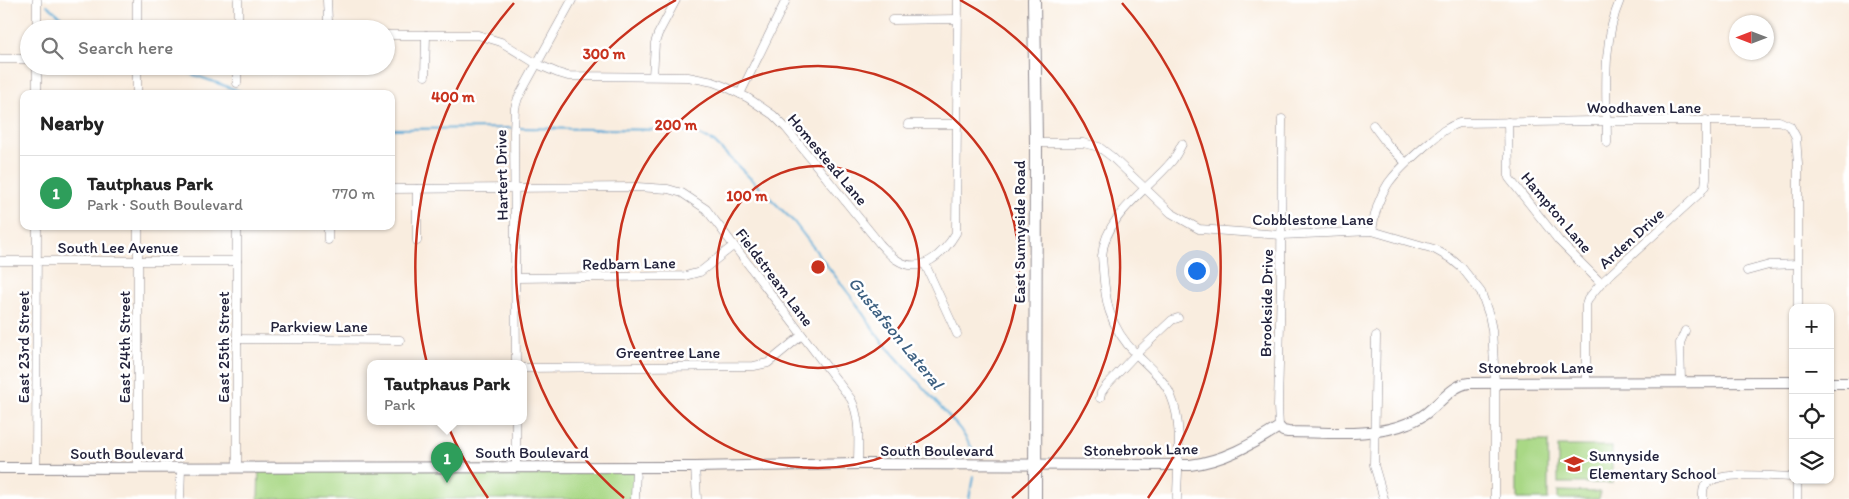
<!DOCTYPE html>
<meta charset="utf-8">
<style>
:root{--surface:#fff;--page:#f6f6f6;--text:#222;--muted:#767676;--line:#e0e0e0;--accent:#c8321e}
body{margin:0;font-family:Itim,sans-serif;background:var(--page);color:var(--text)}
.controls{position:absolute;right:15px;bottom:15px;display:grid;overflow:hidden;border-radius:10px;box-shadow:0 1px 4px #0004}
.controls button{width:45px;height:45px;display:grid;place-items:center;padding:0;border:0;border-bottom:1px solid var(--line);background:var(--surface);color:var(--text);font:25px sans-serif}
.compass{position:absolute;left:1729px;top:15px;width:45px;height:45px;border-radius:50%;background:var(--surface);box-shadow:0 1px 4px #0004;rotate:270deg}
.you{position:absolute;left:1196px;top:270px;width:18px;height:18px;margin:-12px;border:4px solid #fff;border-radius:50%;background:#1a73e8;box-shadow:0 0 0 8px #1a73e833}
.badge{display:grid;place-items:center;width:32px;height:32px;border-radius:50%;background:var(--accent);color:#fff;font-size:16px;font-weight:700}
.pin{position:absolute;translate:-50% -41px;filter:drop-shadow(0 1px 2px #0008)}
.pin::after{content:'';position:absolute;top:26px;width:18px;height:15px;background:inherit;clip-path:polygon(0 0,100% 0,50% 100%)}
.popup{position:absolute;left:367px;top:360px;width:160px;height:65px;box-sizing:border-box;display:grid;place-content:center;border-radius:10px;background:var(--surface);filter:drop-shadow(0 1px 4px #0005);font-size:16px;white-space:nowrap;color:var(--muted)}
.popup b{font-size:19px;color:var(--text)}
.popup::after{content:'';position:absolute;left:50%;top:100%;margin-left:-10px;border:10px solid transparent;border-top-color:var(--surface)}
.list{margin:0;padding:0;list-style:none}
h2{display:flex;justify-content:space-between;align-items:center;height:65px;margin:0;padding:0 20px;font-size:21px}
h2 small{font-size:16px;font-weight:400;color:var(--muted)}
.list li{display:grid;grid-template-columns:32px 1fr auto;gap:15px;align-items:center;box-sizing:border-box;height:75px;padding:0 20px;border-top:1px solid var(--line)}
.list b{display:block;font-size:19px;white-space:nowrap}
.list p{margin:0;font-size:16px;white-space:nowrap;color:var(--muted)}
.list em{font-size:16px;font-style:normal;color:var(--muted)}
.icon{flex:none;width:28px;height:28px;fill:none;stroke:currentColor;stroke-width:2;stroke-linecap:round;stroke-linejoin:round}
.map{position:relative;flex:none;width:1849px;height:499px;overflow:hidden}
.search{position:absolute;background:var(--surface);box-shadow:0 1px 4px #0004;left:20px;top:20px;width:375px;height:55px;display:flex;align-items:center;gap:12px;box-sizing:border-box;padding:0 18px;border-radius:28px;color:var(--muted);font-size:19px}
.panel{position:absolute;background:var(--surface);box-shadow:0 1px 4px #0004;left:20px;top:90px;width:375px;height:140px;border-radius:10px}
.map>svg:first-child{display:block}
.green{fill:#a9d885;stroke:#667d60}
.lines{fill:none;stroke-linecap:round;stroke-linejoin:round}
.stream{stroke:#5eabd7;stroke-width:2}
.minor-casing{stroke:#8e888d;stroke-width:9}
.tertiary-casing{stroke:#8e888d;stroke-width:12}
.primary-casing{stroke:#8e888d;stroke-width:14}
.minor{stroke:#fff;stroke-width:8}
.tertiary{stroke:#fff;stroke-width:10}
.primary{stroke:#fff;stroke-width:12}
.ring{fill:none;stroke:#c8321e;stroke-width:2.5}
.labels{text-anchor:middle;stroke-width:5;stroke-linejoin:round;paint-order:stroke}
.street-label{font-size:16px;fill:#22223b;stroke:#fff}
.poi-label{font-size:16px;fill:#22223b;stroke:#fff;text-anchor:start}
.water-label{font-size:18px;font-style:italic;fill:#3d6081;stroke:#fff}
.centre{fill:#c8321e;stroke:#fff;stroke-width:2.5}
.ring-label{font-size:15px;text-anchor:middle;font-weight:bold;fill:#c8321e;stroke:#fff;stroke-width:5;stroke-linejoin:round;paint-order:stroke}
</style>
<div class="map">
<svg width="1849" height="499" viewBox="0 0 1849 499">
<rect width="100%" height="100%" fill="#fff"/>
<filter id="ink" filterUnits="userSpaceOnUse"><feTurbulence type="fractalNoise" baseFrequency=".02" numOctaves="2"/><feDisplacementMap in="SourceGraphic" scale="10" xChannelSelector="R" yChannelSelector="G"/><feConvolveMatrix kernelMatrix="1 2 1 2 8 2 1 2 1" color-interpolation-filters="sRGB"/></filter>
<filter id="wash" filterUnits="userSpaceOnUse"><feTurbulence type="fractalNoise" baseFrequency=".0096" numOctaves="4" result="noise"/><feDisplacementMap in="SourceGraphic" scale="20" xChannelSelector="R" yChannelSelector="G"/><feGaussianBlur stdDeviation="1.12" result="paint"/><feColorMatrix in="noise" values="0 0 0 0 0 0 0 0 0 0 0 0 0 0 0 0 0 1.4 0 .05"/><feComposite in="paint" operator="in"/></filter>
<g filter="url(#wash)">
<rect width="100%" height="100%" fill="#f9eddf"/>
<g class="green">
<rect x="1517" y="441" width="31" height="58"/>
<rect x="1558" y="446" width="54" height="37"/>
<polygon points="259,467 636,467 635,499 258,499"/>
<polygon points="1558,491 1600,492 1599,499 1558,499"/>
</g>
<g class="lines">
<g class="stream">
<polyline points="47,5 76,29"/>
<polyline points="169,66 248,94"/>
<polyline points="516,128 679,130 698,134 714,142 794,222 855,302 880,339 960,429 972,448"/>
<polyline points="391,129 511,128"/>
<polyline points="969,499 973,476"/>
</g>
</g>
</g>
<g filter="url(#ink)">
<g class="lines">
<defs>
<g id="minor">
<polyline points="327,0 328,21 333,29"/>
<polyline points="892,20 957,19"/>
<polyline points="37,29 37,0"/>
<polyline points="137,29 137,0"/>
<polyline points="238,29 238,0"/>
<path d="M386,35H478L501,42L537,64L558,73L568,76L688,77L713,82L726,87L748,98L773,115L786,128L880,244C885,249 890,256 897,260C921,276 944,253 956,233L958,0"/>
<polyline points="0,59 29,59"/>
<polyline points="37,66 37,94"/>
<polyline points="137,66 137,94"/>
<polyline points="425,76 426,35"/>
<polyline points="653,76 655,43 658,34 676,0"/>
<polyline points="237,83 237,66"/>
<polyline points="740,94 786,0"/>
<polyline points="1508,122 1509,178 1559,241 1601,283"/>
<polyline points="908,124 958,124"/>
<polyline points="1373,125 1388,145 1406,163"/>
<polyline points="1036,143 1083,143 1099,147 1112,157 1171,213 1199,229 1281,235 1372,231 1434,249 1450,258 1462,268 1481,292 1489,315 1492,330 1495,382 1495,499"/>
<path d="M1607,143C1607,96 1601,44 1620,0"/>
<path d="M391,189L637,187L668,189L682,193L706,209L851,399C861,419 858,443 858,464"/>
<polyline points="417,189 417,241"/>
<polyline points="138,226 138,468"/>
<polyline points="237,226 237,468"/>
<polyline points="328,226 328,240"/>
<path d="M1372,231C1377,189 1393,174 1424,147C1435,138 1445,127 1459,123L1595,121H1779L1790,126L1796,137L1798,164V308"/>
<polyline points="0,261 237,261"/>
<polyline points="925,264 957,334"/>
<polyline points="1747,271 1769,265 1798,264"/>
<polyline points="516,278 685,276 700,272 733,246"/>
<polyline points="1376,336 1374,465 1384,499"/>
<polyline points="237,339 400,340"/>
<polyline points="516,364 514,131 515,108 518,98 572,0"/>
<polyline points="523,368 754,366 768,363 802,335"/>
<polyline points="1681,381 1680,343 1685,331"/>
<polyline points="1586,382 1586,305 1588,299 1601,283 1700,193 1705,186 1706,178 1706,120"/>
<polyline points="1100,398 1101,393 1105,387 1136,354 1172,320 1178,318"/>
<polyline points="1279,427 1278,406 1281,281 1282,119"/>
<polyline points="516,467 516,422"/>
<polyline points="695,467 697,499"/>
<polyline points="36,468 37,226"/>
<polyline points="180,499 181,468"/>
<polyline points="635,499 636,467"/>
<path d="M1177,499C1177,467 1184,426 1171,396C1164,379 1150,368 1137,355C1106,324 1105,298 1102,256C1105,215 1148,190 1172,161C1176,156 1179,150 1182,144"/>
<path d="M1703,499C1703,494 1702,488 1706,484C1721,470 1773,477 1793,477"/>
<polyline points="1797,499 1797,480"/>
</g>
<g id="tertiary">
<polyline points="1830,383 1849,383"/>
<path d="M0,468L695,467L858,464L1190,465C1223,461 1251,445 1279,427L1283,431L1288,432C1325,432 1374,438 1408,423C1416,420 1425,415 1431,409C1443,400 1453,385 1469,383L1793,382"/>
</g>
<polyline id="primary" points="1034,0 1036,143 1035,499"/>
</defs>
<use href="#minor" class="minor-casing"/>
<use href="#tertiary" class="tertiary-casing"/>
<use href="#primary" class="primary-casing"/>
<use href="#minor" class="minor"/>
<use href="#tertiary" class="tertiary"/>
<use href="#primary" class="primary"/>
</g>
</g>
<g class="ring">
<circle cx="818" cy="267" r="101"/>
<circle cx="818" cy="267" r="201"/>
<path d="M624 498A302 302 0 0 1 676 0M960 0A302 302 0 0 1 1012 498"/>
<path d="M488 498A403 403 0 0 1 514 3M1122 3A403 403 0 0 1 1148 498"/>
</g>
<defs>
<symbol id="school-bare" viewBox="-9 -9 18 18"><path d="M0-5L7-2L0 1L-7-2ZM-4 1L0 2.5L4 1V4Q0 6-4 4Z" fill="#c8321e" stroke="#fff" stroke-width="2.5" paint-order="stroke"/></symbol>
</defs>
<g fill-rule="evenodd">
<use href="#school-bare" x="1560" y="450" width="28" height="28"/>
</g>
<g class="labels">
<g class="street-label">
<text x="1644" y="113">Woodhaven Lane</text>
<text transform="translate(828 159) rotate(50)" y="6">Homestead Lane</text>
<text transform="translate(501 175) rotate(-91)" y="6">Hartert Drive</text>
<text transform="translate(1557 212) rotate(50)" y="6">Hampton Lane</text>
<text x="1313" y="225">Cobblestone Lane</text>
<text transform="translate(1019 232) rotate(-90)" y="6">East Sunnyside Road</text>
<text transform="translate(1631 238) rotate(-42)" y="6">Arden Drive</text>
<text x="118" y="253">South Lee Avenue</text>
<text transform="translate(629 263) rotate(-1)" y="6">Redbarn Lane</text>
<text transform="translate(775 277) rotate(53)" y="6">Fieldstream Lane</text>
<text transform="translate(1266 303) rotate(-89)" y="6">Brookside Drive</text>
<text x="319" y="332">Parkview Lane</text>
<text transform="translate(23 347) rotate(-90)" y="6">East 23rd Street</text>
<text transform="translate(124 347) rotate(-90)" y="6">East 24th Street</text>
<text transform="translate(223 347) rotate(-90)" y="6">East 25th Street</text>
<text x="668" y="358">Greentree Lane</text>
<text x="1536" y="373">Stonebrook Lane</text>
<text transform="translate(1141 449) rotate(-1)" y="6">Stonebrook Lane</text>
<text x="937" y="456">South Boulevard</text>
<text x="532" y="458">South Boulevard</text>
<text x="127" y="459">South Boulevard</text>
</g>
<g class="poi-label">
<text x="1589" y="461">Sunnyside<tspan x="1589" dy="18">Elementary School</tspan></text>
</g>
<g class="water-label">
<text transform="translate(896 333) rotate(51)" y="6">Gustafson Lateral</text>
</g>
</g>
<circle cx="818" cy="267" r="8" class="centre"/>
<g class="ring-label">
<text x="604" y="59">300 m</text>
<text x="453" y="102">400 m</text>
<text x="676" y="130">200 m</text>
<text x="747" y="201">100 m</text>
</g>
</svg>
<div class="controls">
<button>+</button>
<button>−</button>
<button><svg class="icon" aria-label="locate" viewBox="0 0 24 24"><circle cx="12" cy="12" r="6"/><path d="M12 2v4M12 18v4M2 12h4M18 12h4"/></svg></button>
<button><svg class="icon" aria-label="layers" viewBox="0 0 24 24"><path d="M12 4l9 5-9 5-9-5zM3 14l9 5 9-5"/></svg></button>
</div>
<svg class="compass" viewBox="-18 -18 36 36"><path d="M0-13l5 13h-10z" fill="#e53935"/><path d="M0 13l5-13h-10z" fill="#767676"/></svg>
<div class="you"></div>
<div class="pin badge" style="left:447px;top:483px;background:#2e9e5b">1</div>
<div class="popup"><b>Tautphaus Park</b>Park</div>
<div class="search"><svg class="icon" aria-label="search" viewBox="0 0 24 24"><circle cx="10" cy="10" r="6"/><path d="M15 15l6 6"/></svg>Search here</div>
<section class="panel">
<h2>Nearby<small></small></h2>
<ul class="list">
<li><span class="badge" style="background:#2e9e5b">1</span><div><b>Tautphaus Park</b><p>Park · South Boulevard</p></div><em>770 m</em></li>
</ul>
</section>
</div>
